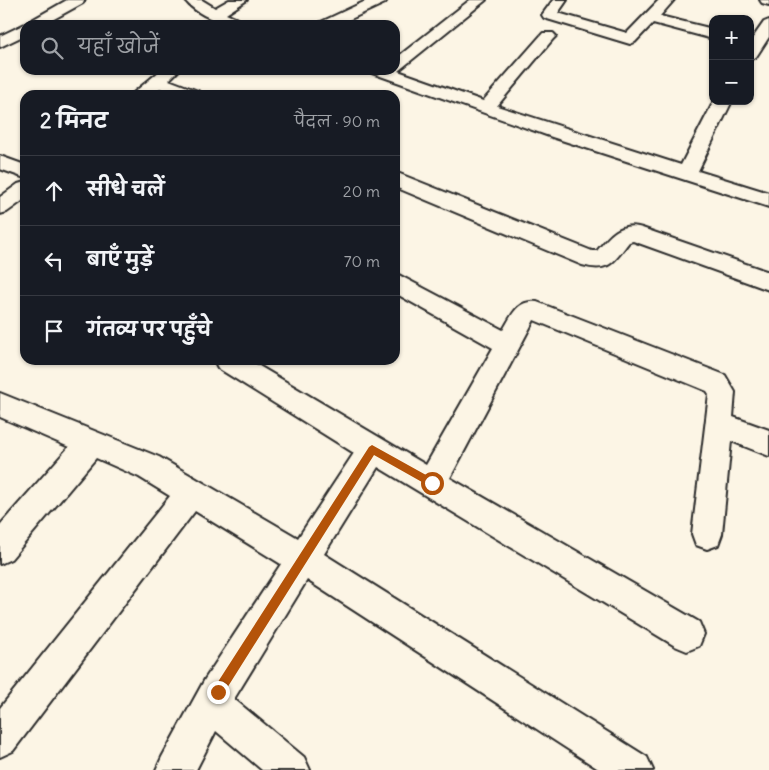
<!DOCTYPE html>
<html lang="hi">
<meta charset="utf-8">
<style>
:root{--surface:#171b24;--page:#242831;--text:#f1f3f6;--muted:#9ea1a6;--line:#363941}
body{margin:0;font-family:Delius,"Playpen Sans Deva",sans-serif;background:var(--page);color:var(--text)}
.controls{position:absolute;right:15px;top:15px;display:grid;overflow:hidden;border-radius:10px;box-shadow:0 1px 4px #0004}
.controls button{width:45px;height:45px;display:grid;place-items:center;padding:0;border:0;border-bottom:1px solid var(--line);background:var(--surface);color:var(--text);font:25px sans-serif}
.stop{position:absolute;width:15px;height:15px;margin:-11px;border:4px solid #b45309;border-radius:50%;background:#fff}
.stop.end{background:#b45309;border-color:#fff;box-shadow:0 1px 5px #0008}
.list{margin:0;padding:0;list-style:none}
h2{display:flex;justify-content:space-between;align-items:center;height:65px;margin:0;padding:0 20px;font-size:21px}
h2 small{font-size:16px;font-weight:400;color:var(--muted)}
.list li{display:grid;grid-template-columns:32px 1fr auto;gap:15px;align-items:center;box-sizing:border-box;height:70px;padding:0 20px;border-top:1px solid var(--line)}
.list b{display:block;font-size:19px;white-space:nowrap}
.list em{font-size:16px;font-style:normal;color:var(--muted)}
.icon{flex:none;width:28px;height:28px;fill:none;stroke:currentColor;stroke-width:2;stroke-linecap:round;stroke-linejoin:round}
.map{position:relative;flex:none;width:769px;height:770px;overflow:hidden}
.search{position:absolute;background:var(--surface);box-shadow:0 1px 4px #0004;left:20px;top:20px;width:380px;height:55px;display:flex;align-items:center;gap:12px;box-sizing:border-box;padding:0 18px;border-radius:15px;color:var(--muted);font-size:19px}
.panel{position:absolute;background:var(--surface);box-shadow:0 1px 4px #0004;left:20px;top:90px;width:380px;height:275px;border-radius:15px}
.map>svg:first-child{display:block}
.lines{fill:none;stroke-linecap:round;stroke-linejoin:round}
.minor-casing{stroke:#2b2b2b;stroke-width:4}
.minor{fill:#fcf5e5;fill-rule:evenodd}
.route{fill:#b45309}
</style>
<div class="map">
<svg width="769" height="770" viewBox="0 0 769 770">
<rect width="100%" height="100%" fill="#fcf5e5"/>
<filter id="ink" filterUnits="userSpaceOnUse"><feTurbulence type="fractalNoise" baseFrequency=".02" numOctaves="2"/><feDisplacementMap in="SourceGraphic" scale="10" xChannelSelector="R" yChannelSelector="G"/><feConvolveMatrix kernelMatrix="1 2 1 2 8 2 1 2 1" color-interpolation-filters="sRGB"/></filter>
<g filter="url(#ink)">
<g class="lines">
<defs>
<g id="minor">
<polygon points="67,0 85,0 83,3 43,25 25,25 25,35 0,47 0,36 25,24"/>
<path d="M185,0H202L215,8L229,0H247L226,14L242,21L245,24C228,29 195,14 185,0Z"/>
<polygon points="368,0 387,0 385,3 338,25 318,25 321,22"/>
<polygon points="470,0 486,0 398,71 483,101 543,33 553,33 556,36 553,39 497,106 681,165 714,101 732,101 698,171 769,193 769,207 552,137 372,73 370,70 395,70 395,59"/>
<polygon points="553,0 567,0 558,13 627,33 659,0 674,0 660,16 713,29 713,39 653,23 635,42 630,44 544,18 542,15"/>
<polygon points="760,0 769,0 769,5 762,3"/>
<polygon points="769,20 769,37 756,57 750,59 750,42 764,22"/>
<polygon points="161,70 179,70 169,80 198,91 201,95 177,95 160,88 151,95 131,95"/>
<polygon points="0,156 25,165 25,178 0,169"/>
<path d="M395,172L592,251H597C609,236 621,221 642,228L769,272V290L633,241L629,242C614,261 610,273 582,265L395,187Z"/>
<polygon points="25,182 25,199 7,212 0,214 0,197 18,184"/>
<path d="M395,273L503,330C512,315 518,299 537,302L725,375L735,392L733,417L769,430V456L731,441L722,534L718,545L707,549L696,545L692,534L709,394L707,391L534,320L450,478L699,622L704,634L699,646L687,651L675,646L378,467L324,554L647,757L653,770H600L307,580L234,699L304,757L310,770H262L216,731L196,770H156L162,757L205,679L281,564L195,511L13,751L0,757V708L170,496L139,477L96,458L11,559L0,564V525L69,447L0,417V393L159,457L298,538L354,453L218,368L214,360H249L426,465L493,348L395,293Z"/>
</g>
</defs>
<use href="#minor" class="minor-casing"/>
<use href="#minor" class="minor"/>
</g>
</g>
<polygon class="route" points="372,445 435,480 435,486 429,486 374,455 222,696 218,697 214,696 213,692 214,688 369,447"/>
</svg>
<div class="controls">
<button>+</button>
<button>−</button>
</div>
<div class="stop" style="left:432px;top:483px"></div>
<div class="stop end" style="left:218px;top:692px"></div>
<div class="search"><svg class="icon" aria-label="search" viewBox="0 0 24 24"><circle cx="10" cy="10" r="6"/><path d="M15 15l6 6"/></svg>यहाँ खोजें</div>
<section class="panel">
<h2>2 मिनट<small>पैदल · 90 m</small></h2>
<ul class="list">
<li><svg class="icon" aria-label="ahead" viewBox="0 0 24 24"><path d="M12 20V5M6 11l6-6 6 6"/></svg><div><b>सीधे चलें</b></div><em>20 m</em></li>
<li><svg class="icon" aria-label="left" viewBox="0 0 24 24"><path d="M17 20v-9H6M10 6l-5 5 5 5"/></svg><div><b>बाएँ मुड़ें</b></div><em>70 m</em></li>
<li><svg class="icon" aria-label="arrive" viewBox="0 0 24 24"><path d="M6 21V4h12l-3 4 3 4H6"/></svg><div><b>गंतव्य पर पहुँचे</b></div></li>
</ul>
</section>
</div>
